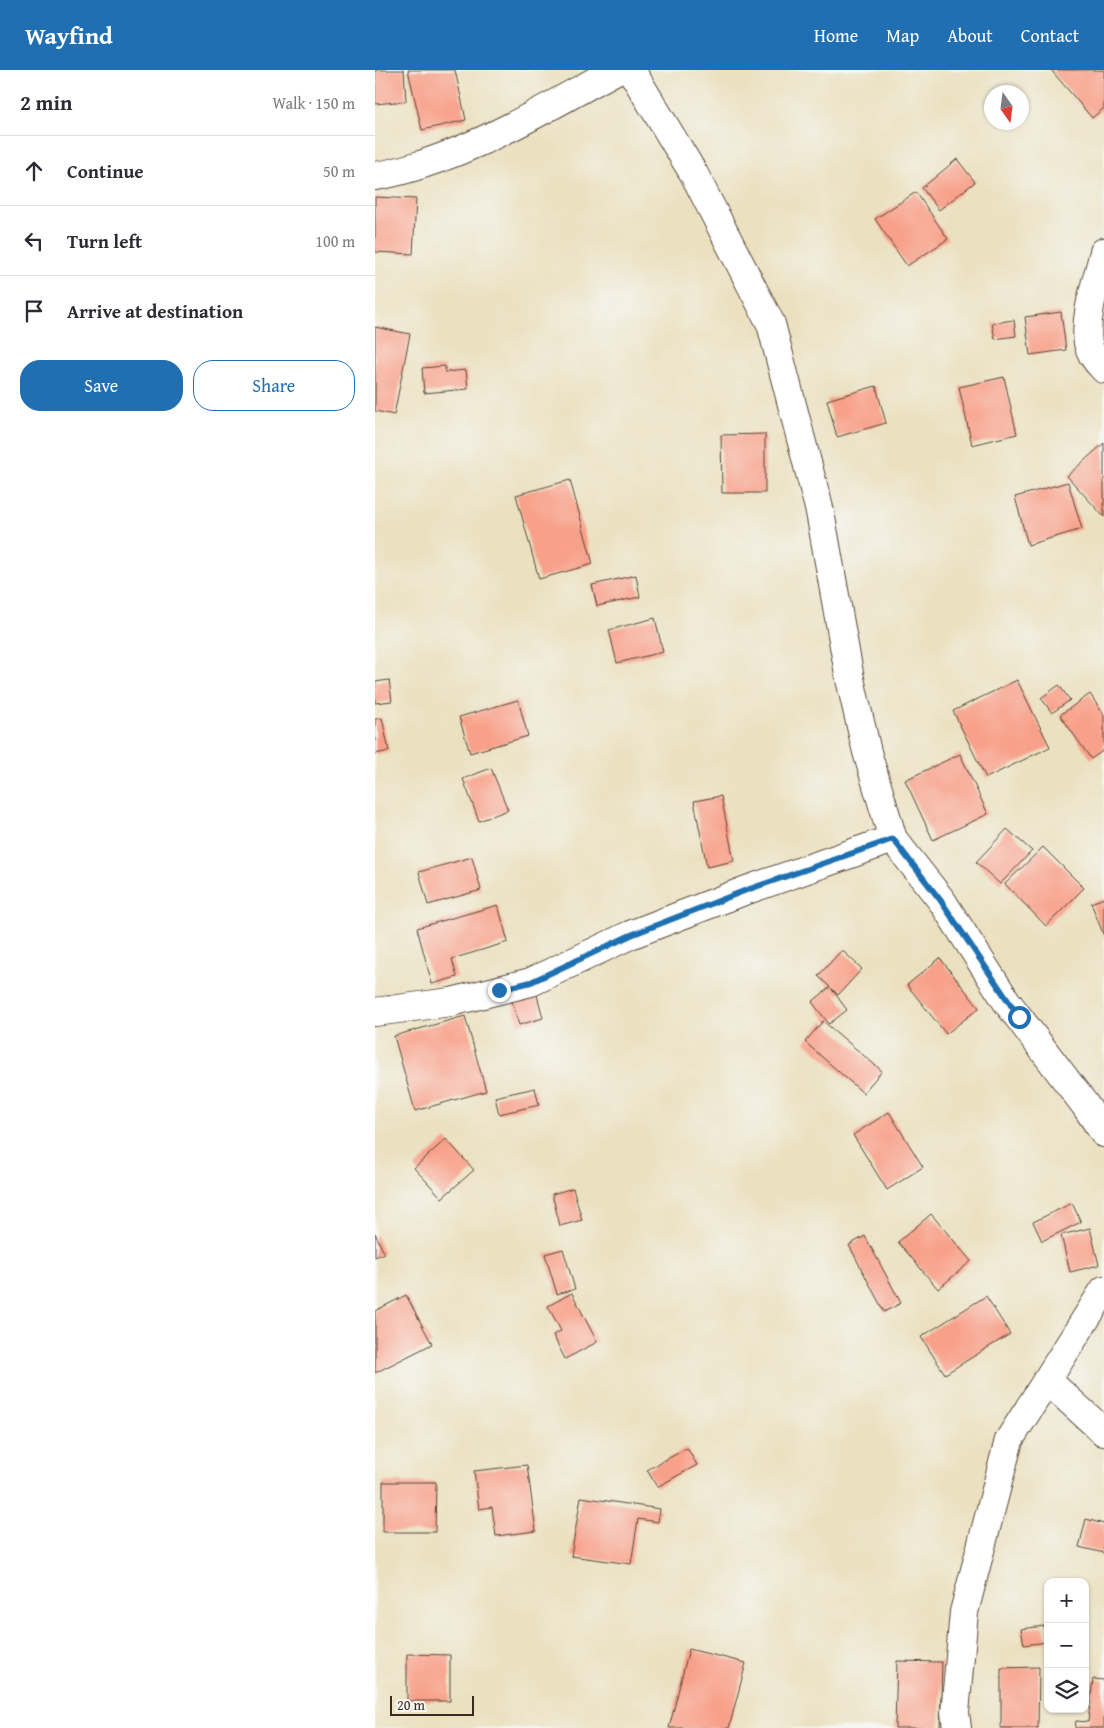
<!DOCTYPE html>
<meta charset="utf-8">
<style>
:root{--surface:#fff;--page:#f2f2f3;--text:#2b2b33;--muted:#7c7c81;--line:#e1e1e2;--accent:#1f6fb2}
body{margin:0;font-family:"Gentium Book Plus",serif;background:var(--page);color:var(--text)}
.controls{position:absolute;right:15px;bottom:15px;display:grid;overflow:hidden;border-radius:10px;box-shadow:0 1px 4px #0004}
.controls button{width:45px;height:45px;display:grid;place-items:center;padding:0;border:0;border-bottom:1px solid var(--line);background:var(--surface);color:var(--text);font:25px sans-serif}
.compass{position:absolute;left:609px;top:15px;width:45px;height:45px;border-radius:50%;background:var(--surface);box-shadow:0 1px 4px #0004;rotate:166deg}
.scale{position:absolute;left:15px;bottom:12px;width:84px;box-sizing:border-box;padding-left:5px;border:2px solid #3b2a1e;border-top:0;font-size:14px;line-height:18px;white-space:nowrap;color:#3b2a1e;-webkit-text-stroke:4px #f6f6f2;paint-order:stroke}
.stop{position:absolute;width:15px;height:15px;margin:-11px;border:4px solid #1f6fb2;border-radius:50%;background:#fff}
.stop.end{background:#1f6fb2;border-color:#fff;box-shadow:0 1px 5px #0008}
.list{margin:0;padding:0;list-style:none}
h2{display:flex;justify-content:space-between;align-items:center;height:65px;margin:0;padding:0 20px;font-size:21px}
h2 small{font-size:16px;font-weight:400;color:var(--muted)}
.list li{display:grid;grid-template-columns:32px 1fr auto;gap:15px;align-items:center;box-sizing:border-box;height:70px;padding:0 20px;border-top:1px solid var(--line)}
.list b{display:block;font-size:19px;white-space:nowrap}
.list em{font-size:16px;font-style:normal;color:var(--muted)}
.actions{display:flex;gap:10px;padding:15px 20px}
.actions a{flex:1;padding:11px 0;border:1px solid var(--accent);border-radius:20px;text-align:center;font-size:18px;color:var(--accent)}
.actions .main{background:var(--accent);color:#fff}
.icon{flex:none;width:28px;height:28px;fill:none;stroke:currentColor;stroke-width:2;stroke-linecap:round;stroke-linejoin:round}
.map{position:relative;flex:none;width:729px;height:1658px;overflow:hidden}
header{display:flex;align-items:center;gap:30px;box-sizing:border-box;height:70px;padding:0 25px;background:var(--accent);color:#fff}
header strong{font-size:24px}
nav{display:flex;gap:28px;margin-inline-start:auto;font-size:18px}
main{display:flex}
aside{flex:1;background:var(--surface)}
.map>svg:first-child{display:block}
.building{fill:#f8a18a}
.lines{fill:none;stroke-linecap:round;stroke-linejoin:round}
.minor-casing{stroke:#554536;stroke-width:30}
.minor{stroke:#fff;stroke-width:28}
.route{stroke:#1f6fb2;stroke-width:6}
</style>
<header>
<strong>Wayfind</strong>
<nav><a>Home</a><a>Map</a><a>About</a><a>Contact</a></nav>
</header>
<main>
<aside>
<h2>2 min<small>Walk · 150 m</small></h2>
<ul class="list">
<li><svg class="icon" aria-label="ahead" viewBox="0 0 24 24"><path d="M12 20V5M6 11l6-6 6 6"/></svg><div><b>Continue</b></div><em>50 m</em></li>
<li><svg class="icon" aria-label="left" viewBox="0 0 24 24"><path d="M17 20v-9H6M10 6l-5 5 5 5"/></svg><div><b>Turn left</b></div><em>100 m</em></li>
<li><svg class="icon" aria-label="arrive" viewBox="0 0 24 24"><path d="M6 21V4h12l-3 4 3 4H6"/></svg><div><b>Arrive at destination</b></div></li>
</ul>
<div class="actions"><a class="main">Save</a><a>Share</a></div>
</aside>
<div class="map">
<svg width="729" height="1658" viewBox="0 0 729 1658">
<rect width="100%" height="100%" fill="#f6f6f2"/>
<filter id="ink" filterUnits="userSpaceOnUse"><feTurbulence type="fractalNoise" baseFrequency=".02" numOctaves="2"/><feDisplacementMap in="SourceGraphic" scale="10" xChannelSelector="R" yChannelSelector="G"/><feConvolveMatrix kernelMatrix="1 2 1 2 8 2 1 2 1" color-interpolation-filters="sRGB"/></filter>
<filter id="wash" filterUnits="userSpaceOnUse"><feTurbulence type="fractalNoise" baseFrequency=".0096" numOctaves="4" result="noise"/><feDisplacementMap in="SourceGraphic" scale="20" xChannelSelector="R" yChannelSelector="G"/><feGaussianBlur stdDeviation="1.12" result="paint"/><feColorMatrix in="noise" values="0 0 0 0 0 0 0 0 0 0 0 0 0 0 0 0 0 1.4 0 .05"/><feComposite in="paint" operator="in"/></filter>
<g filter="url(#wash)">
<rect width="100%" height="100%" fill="#ebe1c1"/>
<g id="blocks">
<g class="building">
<polygon points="0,0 29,0 31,31 0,34"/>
<polygon points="33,0 80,0 91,50 47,60"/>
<polygon points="676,0 729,0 729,38 717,48"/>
<polygon points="582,89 600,112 564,140 547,118"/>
<polygon points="541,122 573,169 532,196 500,149"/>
<polygon points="0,127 41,129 38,184 0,182"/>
<polygon points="686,242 691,280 655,285 650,247"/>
<polygon points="639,250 641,266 620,269 617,253"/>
<polygon points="0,257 35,264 19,345 0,341"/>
<polygon points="70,296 70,302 91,300 93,319 49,323 47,298"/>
<polygon points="629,307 642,364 597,375 584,317"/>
<polygon points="501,316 511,353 462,367 452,330"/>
<polygon points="390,364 390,423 347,423 346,365"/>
<polygon points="729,373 729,447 692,406"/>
<polygon points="195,410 218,494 164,509 141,425"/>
<polygon points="693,412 707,459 653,475 640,427"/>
<polygon points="261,505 265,527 222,536 217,515"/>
<polygon points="280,548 288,582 242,593 234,560"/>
<polygon points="14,610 17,631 0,633 0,612"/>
<polygon points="642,610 675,677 611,708 578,641"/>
<polygon points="684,615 695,630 677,643 666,628"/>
<polygon points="715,624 729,645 729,680 716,689 685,645"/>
<polygon points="143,630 153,666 95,683 84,647"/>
<polygon points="7,648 14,681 0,684 0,649"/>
<polygon points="585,684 613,744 558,770 530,710"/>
<polygon points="116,698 133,740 104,751 88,709"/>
<polygon points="346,726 359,791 332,797 319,731"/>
<polygon points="632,759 657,781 625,814 601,792"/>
<polygon points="668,777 709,818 671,856 630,814"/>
<polygon points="97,787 106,820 53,835 44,802"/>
<polygon points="729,828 729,866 716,833"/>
<polygon points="123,835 133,872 77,889 82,907 57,914 42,858"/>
<polygon points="467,880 487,899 463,925 456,918 472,940 454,954 437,932 455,917 443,906"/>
<polygon points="565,888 604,938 571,964 532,915"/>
<polygon points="161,921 168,948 144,955 136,928"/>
<polygon points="90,946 111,1021 40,1041 19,966"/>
<polygon points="448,951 507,1001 488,1023 430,972"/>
<polygon points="160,1018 164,1035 124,1044 120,1027"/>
<polygon points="514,1042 548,1097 512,1120 478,1065"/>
<polygon points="71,1069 99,1100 67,1128 39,1098"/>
<polygon points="198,1118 207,1150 185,1156 177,1124"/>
<polygon points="697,1133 706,1152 667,1171 658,1152"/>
<polygon points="556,1144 596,1191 563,1219 523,1172"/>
<polygon points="715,1158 724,1195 695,1202 686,1165"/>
<polygon points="0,1163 9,1183 0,1187"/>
<polygon points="490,1166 526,1233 509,1242 474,1175"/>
<polygon points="188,1179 200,1219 182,1224 170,1184"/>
<polygon points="197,1223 222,1272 190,1289 178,1265 186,1261 173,1236"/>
<polygon points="31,1225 57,1274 0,1303 0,1241"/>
<polygon points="611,1226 635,1264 570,1304 546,1267"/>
<polygon points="312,1378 322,1395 282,1417 272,1400"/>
<polygon points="152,1395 161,1461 121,1466 117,1437 104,1439 99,1401"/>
<polygon points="8,1412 61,1412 60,1462 8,1462"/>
<polygon points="206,1427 285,1439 283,1452 263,1449 256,1494 196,1486"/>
<polygon points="711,1449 729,1454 729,1483 704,1477"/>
<polygon points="669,1556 672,1572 649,1575 646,1559"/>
<polygon points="314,1579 371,1593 354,1658 294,1658"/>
<polygon points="32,1584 75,1585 75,1631 32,1631"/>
<polygon points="522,1591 567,1592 565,1658 520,1658"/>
<polygon points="664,1597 663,1658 626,1658 626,1598"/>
<polygon points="718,1609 729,1610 729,1658 700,1658 701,1651 713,1652"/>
</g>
</g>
</g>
<g filter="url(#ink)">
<use href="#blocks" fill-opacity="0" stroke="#554536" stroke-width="1"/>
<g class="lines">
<defs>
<g id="minor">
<polyline points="256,0 319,104 396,254 445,442 475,609 492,682 518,769 567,831 632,932 710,1035 729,1063"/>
<path d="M0,106C17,104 32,99 48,94C116,72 178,34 241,0"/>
<path d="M729,182C722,211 709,244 713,273C715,284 722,292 729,299"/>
<polyline points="0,942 76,932 156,912 255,865 369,821 518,769"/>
<polyline points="672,1310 729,1362"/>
<polyline points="582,1658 580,1643 589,1542 634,1370 729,1220"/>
</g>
</defs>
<use href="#minor" class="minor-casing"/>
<use href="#minor" class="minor"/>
</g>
</g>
<g class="lines" filter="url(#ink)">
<polyline class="route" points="124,920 156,912 256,865 369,821 518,769 566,831 644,947"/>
</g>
</svg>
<div class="controls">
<button>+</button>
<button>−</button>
<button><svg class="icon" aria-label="layers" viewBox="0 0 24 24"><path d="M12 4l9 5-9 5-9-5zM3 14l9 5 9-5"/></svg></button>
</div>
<svg class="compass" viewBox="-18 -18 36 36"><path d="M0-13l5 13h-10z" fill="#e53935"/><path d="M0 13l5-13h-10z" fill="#7c7c81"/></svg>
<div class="scale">20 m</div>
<div class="stop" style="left:644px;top:947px"></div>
<div class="stop end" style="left:124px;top:920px"></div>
</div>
</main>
